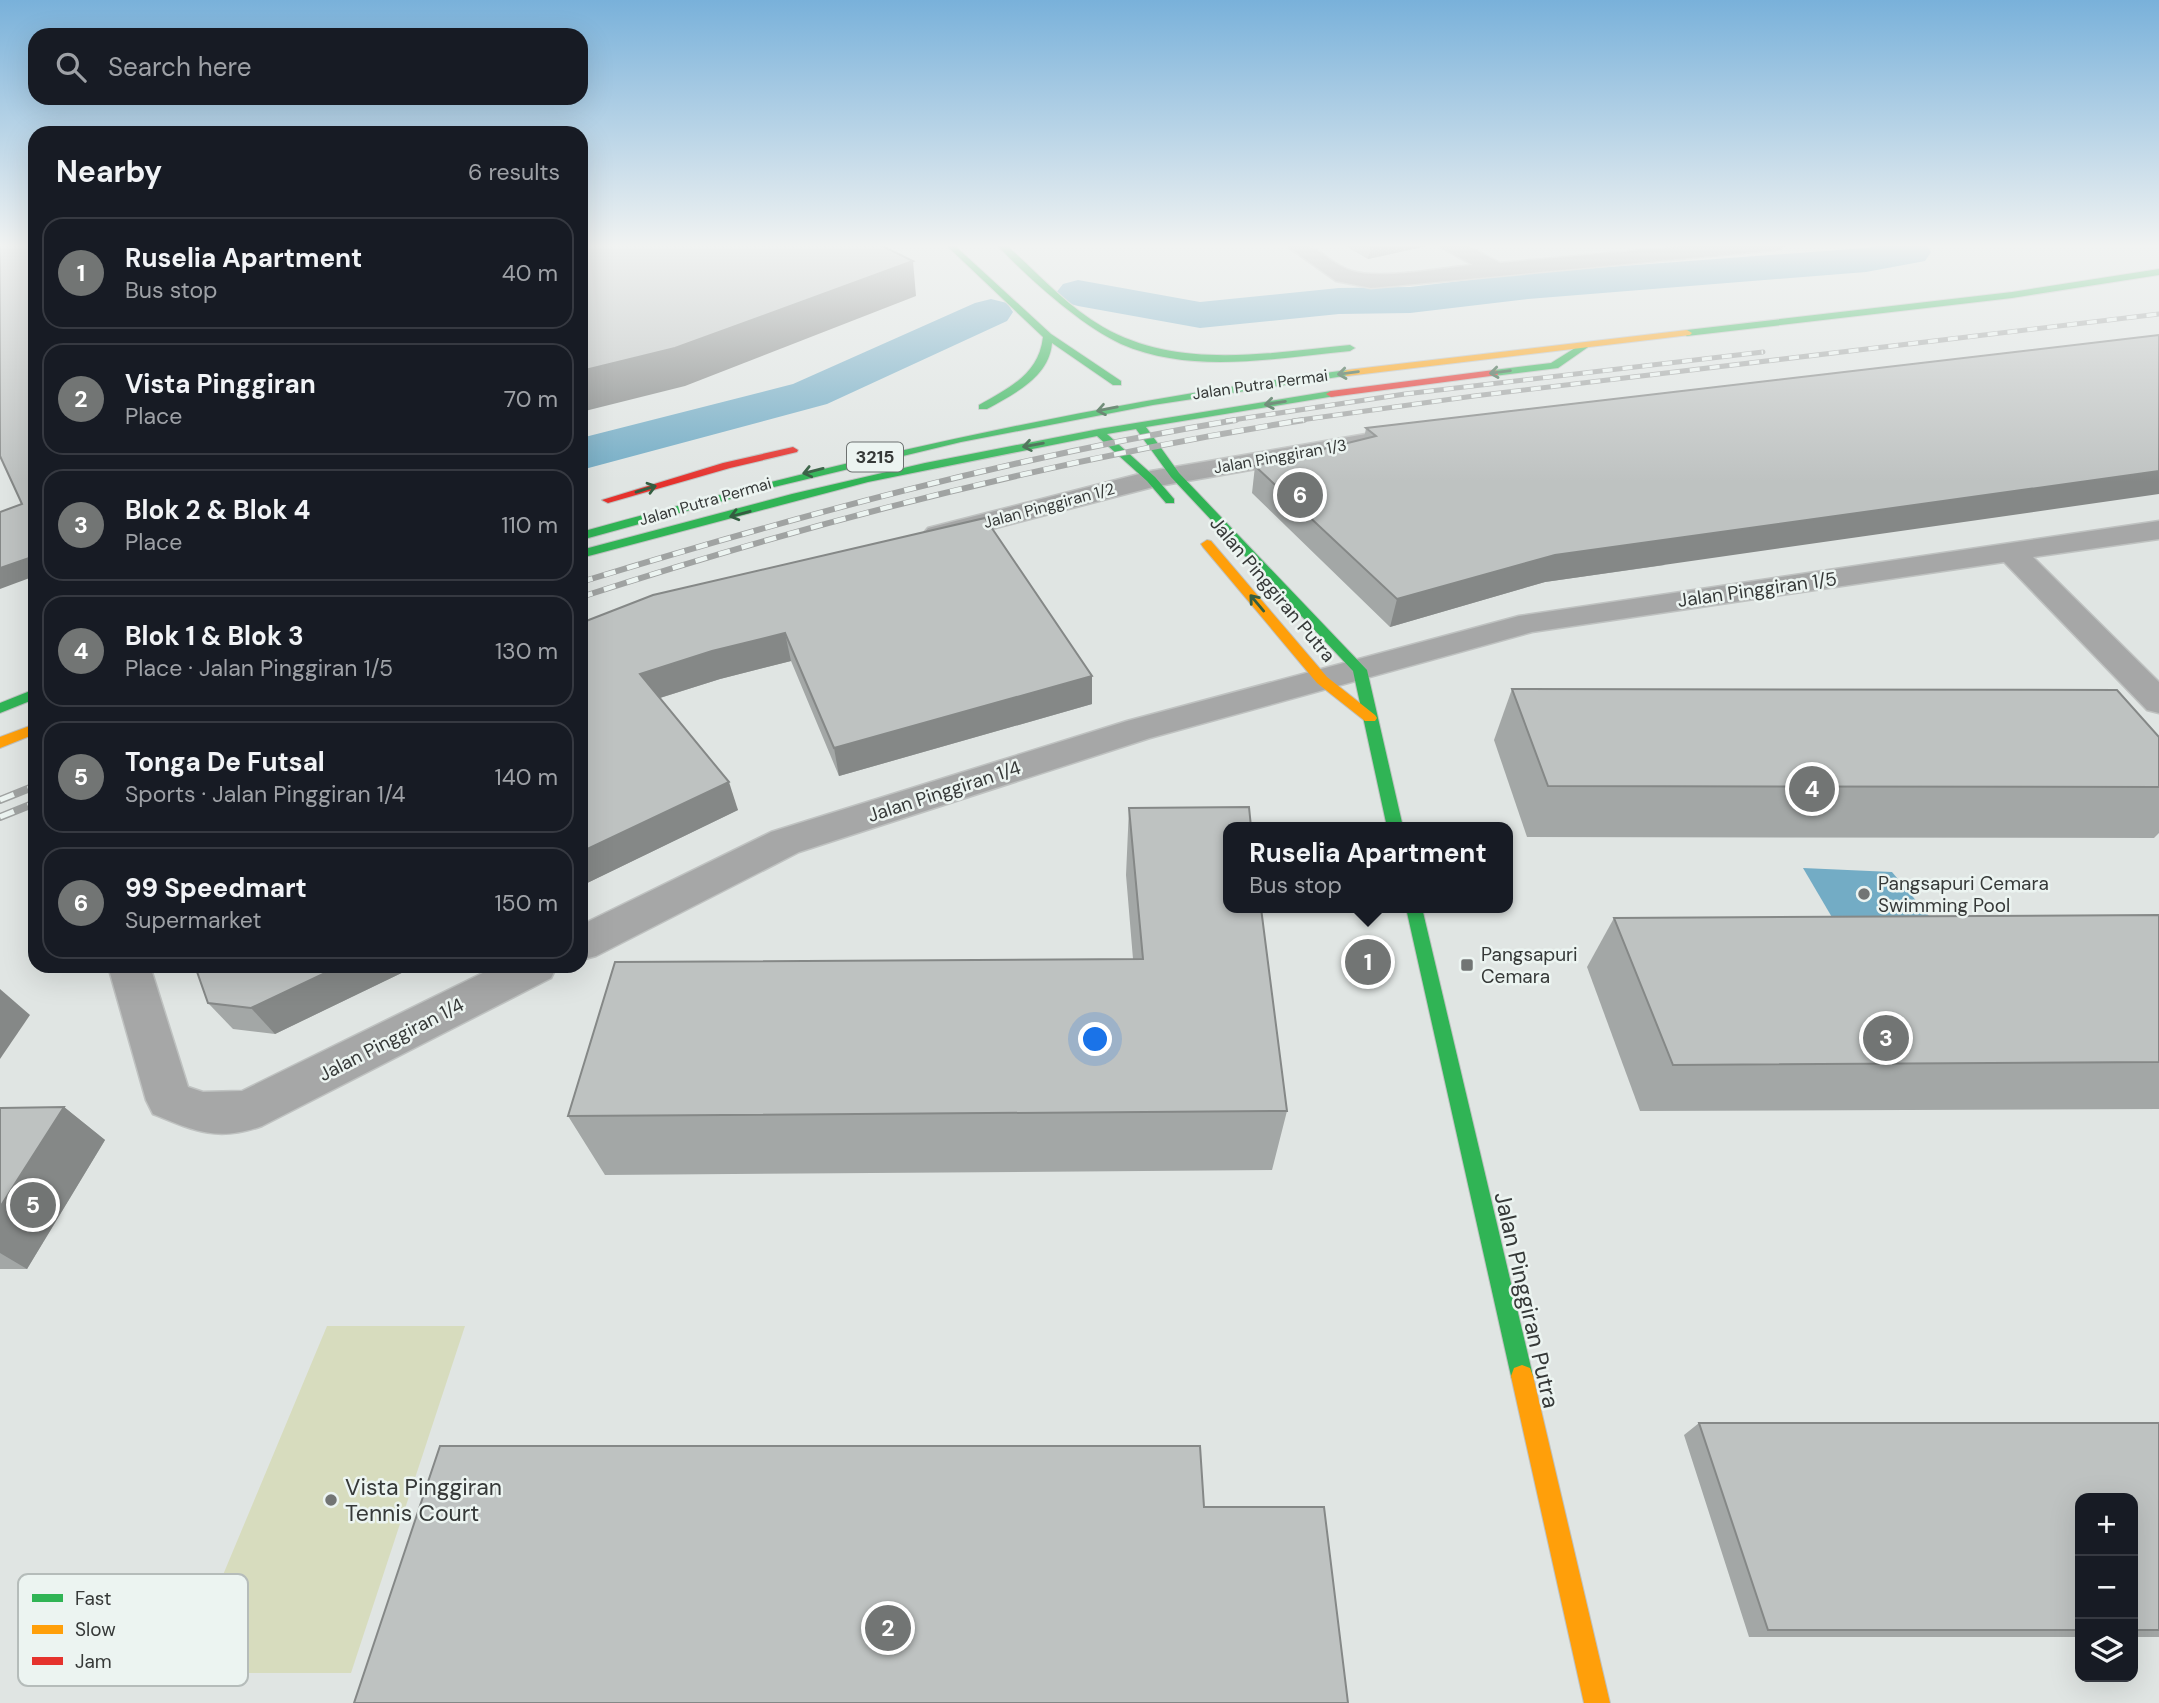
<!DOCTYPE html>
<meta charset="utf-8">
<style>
:root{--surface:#171b24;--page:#242831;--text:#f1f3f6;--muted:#9ea1a6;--line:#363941;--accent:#727574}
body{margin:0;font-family:"DM Sans",sans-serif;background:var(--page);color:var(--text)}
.controls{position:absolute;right:21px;bottom:21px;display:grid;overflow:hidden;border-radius:14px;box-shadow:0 7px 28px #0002}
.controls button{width:63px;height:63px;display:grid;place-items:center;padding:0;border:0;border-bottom:2px solid var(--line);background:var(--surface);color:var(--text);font:35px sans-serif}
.you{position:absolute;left:1096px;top:1040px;width:24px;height:24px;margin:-18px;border:5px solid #fff;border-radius:50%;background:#1a73e8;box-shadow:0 0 0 10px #1a73e833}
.badge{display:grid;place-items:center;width:46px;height:46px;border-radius:50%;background:var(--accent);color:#fff;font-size:23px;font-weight:700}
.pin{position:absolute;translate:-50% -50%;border:4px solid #fff;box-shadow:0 2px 7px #0006}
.popup{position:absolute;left:1223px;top:822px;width:290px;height:91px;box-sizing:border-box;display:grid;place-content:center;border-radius:14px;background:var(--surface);filter:drop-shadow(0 2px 5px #0005);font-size:23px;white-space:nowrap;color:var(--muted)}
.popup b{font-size:26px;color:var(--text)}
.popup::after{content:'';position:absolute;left:50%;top:100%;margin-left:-14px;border:14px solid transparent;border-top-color:var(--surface)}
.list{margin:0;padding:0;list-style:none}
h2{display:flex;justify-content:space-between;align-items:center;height:91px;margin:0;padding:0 28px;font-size:30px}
h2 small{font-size:23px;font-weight:400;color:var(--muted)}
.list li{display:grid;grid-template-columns:46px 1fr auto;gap:21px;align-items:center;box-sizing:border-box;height:112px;margin:0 14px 14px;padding:0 14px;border:2px solid var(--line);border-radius:21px}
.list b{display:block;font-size:26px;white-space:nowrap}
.list p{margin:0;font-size:23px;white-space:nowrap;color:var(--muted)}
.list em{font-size:23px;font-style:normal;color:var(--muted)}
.icon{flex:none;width:38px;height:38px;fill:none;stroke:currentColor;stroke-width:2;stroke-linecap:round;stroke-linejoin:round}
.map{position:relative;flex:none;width:2159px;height:1703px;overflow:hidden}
.search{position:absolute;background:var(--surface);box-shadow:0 7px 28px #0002;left:28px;top:28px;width:560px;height:77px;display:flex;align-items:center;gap:18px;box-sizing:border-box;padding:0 24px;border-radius:21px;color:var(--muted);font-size:26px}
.panel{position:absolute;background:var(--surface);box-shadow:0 7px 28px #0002;left:28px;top:126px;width:560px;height:847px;border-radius:21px}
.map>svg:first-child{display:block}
.green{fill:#d7dcbe}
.water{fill:#73acc5}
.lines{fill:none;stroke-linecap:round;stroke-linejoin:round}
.river{fill:#73acc5;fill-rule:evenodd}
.street-casing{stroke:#bfc2c1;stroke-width:3}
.fast-casing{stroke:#bfc2c1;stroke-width:2}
.slow-casing{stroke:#bfc2c1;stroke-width:2}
.jam-casing{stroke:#bfc2c1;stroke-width:2}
.street{fill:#a6a7a7;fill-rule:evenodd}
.fast{fill:#30b455;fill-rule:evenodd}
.slow{fill:#ff9f0a;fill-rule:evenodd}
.jam{fill:#e5322d;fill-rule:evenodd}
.rail-far2-casing{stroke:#a0a3a2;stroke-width:5}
.rail-far1-casing{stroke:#a0a3a2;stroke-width:6}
.rail-casing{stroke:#a0a3a2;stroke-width:8}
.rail-far2{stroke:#ecf4f1;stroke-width:3.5;stroke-dasharray:10;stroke-linecap:butt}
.rail-far1{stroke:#ecf4f1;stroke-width:4.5;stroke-dasharray:12;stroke-linecap:butt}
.rail{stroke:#ecf4f1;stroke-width:5;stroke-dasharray:15;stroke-linecap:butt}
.wall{fill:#a3a7a6}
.shaded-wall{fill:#858887}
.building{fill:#bec2c1;stroke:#858887;stroke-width:2}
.oneway{stroke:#345e41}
.poi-dot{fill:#727574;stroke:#ecf4f1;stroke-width:2.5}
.labels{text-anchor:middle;stroke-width:5;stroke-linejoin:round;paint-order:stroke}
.far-street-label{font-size:16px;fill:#363938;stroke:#ecf4f1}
.shield{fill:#ecf4f1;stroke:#6d7170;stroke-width:2}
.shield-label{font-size:18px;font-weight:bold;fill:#363938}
.street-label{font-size:19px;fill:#363938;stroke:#ecf4f1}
.poi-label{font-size:19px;fill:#363938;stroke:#ecf4f1;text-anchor:start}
.near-street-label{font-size:23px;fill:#363938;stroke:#ecf4f1}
.near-poi-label{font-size:23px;fill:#363938;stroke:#ecf4f1;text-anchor:start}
.key{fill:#ecf4f1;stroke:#b5bcba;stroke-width:2}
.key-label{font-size:19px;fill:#363938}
</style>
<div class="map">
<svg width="2159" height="1703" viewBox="0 0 2159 1703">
<rect width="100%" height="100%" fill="#e0e5e3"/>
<polygon class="green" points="327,1326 465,1326 351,1673 182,1673"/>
<polygon class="water" points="1803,868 1892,872 1929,916 1934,937 1833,919"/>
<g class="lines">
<g class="river">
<polygon points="1889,244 1926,244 1931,252 1925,261 1866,272 1528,299 1410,313 1339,314 1200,328 1078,306 1063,302 1056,293 1063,284 1078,280 1200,302 1339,288 1410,287 1528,273 1866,248"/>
<polygon points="991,299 1007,303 1013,312 1007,321 827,404 581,470 581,438 793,384 975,303"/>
</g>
<defs>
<g id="street">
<path d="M1284,244C1321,241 1323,262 1352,271C1381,280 1441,268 1473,265L1442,248L1439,244H1464L1500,263L1712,244H1785L1782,248L1775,250L1371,288L1336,281Z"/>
<polygon points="1395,429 1404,431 1408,437 1404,443 1153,487 938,543 928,540 923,534 928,528 1151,471"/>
<polygon points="2159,521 2159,539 2033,557 2159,682 2159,713 2147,710 2004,562 1532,632 1150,738 799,852 596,956 581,960 581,925 771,832 1127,721 1519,616"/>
<path d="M108,966H150L188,1087L203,1092L242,1091L497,966H557L551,978L262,1126C218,1142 194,1131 153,1114L146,1100Z"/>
</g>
<g id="fast">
<path d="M945,244H953L1051,334L1121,381V385H1113L1052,343C1049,378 1013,394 987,409H979V405C1009,388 1039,374 1043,337Z"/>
<path d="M996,244H1005C1036,271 1066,306 1103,327C1178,370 1268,353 1350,345L1355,348L1350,351C1277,358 1192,375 1121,344C1080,325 1027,277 996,244Z"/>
<polygon points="2159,269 2159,275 2012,298 1687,336 1682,333 1687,330 2012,292"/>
<polygon points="1583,343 1591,345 1558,368 1494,376 1489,373 1494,370 1551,363"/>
<path d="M1347,370L1351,371V375L1153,405L961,442L774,487L581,540V532C834,462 1087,404 1347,370Z"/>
<polygon points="1331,391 1335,392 1335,396 1146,427 1179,473 1367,670 1403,827 1387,827 1353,671 1171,477 1136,429 1107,434 1155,477 1174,499 1174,503 1166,503 1147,481 1097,436 868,482 581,558 581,550 792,494 925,463 1099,429"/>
<polygon points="35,689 35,699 0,713 0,703"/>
<polygon points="1406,908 1422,908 1533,1376 1530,1384 1522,1387 1514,1384 1511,1376"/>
</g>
<g id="slow">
<polygon points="1687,330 1692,333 1690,335 1347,376 1342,373 1347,370"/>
<polygon points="1207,540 1211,541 1327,677 1375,715 1377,718 1375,721 1365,721 1317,683 1203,547 1201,544"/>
<polygon points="35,724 35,734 0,748 0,737"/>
<polygon points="1522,1365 1530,1368 1533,1376 1610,1703 1584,1703 1511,1376 1514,1368"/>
</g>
<g id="jam">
<polygon points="1494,370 1498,371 1498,375 1331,397 1326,394 1331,391"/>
<polygon points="793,447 798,450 797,452 730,468 608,503 602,500 723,463"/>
</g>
</defs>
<use href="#street" class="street-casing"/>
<use href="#fast" class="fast-casing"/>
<use href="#slow" class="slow-casing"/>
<use href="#jam" class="jam-casing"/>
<use href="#street" class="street"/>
<use href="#fast" class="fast"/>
<use href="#slow" class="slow"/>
<use href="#jam" class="jam"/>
<defs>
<g id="rail-far2">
<polyline points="1226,421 1405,394 1763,352"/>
<polyline points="1293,421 1474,396 2159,314"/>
</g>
<g id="rail-far1">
<path d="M581,582C797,516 1013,457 1236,420"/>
<path d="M581,597C818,520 1058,459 1304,420"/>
</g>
<g id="rail">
<polyline points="0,800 35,786"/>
<polyline points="0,817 35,803"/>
</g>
</defs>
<use href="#rail-far2" class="rail-far2-casing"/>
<use href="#rail-far1" class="rail-far1-casing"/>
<use href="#rail" class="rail-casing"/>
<use href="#rail-far2" class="rail-far2"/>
<use href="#rail-far1" class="rail-far1"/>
<use href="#rail" class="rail"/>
</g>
<g class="wall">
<polygon points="1342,244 1436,244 1368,259"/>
<polygon points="1366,428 1665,565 1545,582 1390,627 1252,493 1255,466 1364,439"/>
<polygon points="653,595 1092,704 839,776 791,661 720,679 660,698 738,810 581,886 581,623"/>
<polygon points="1512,689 2159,737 2159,833 2154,838 1527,837 1494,740"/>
<polygon points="1129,808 1287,1111 1272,1170 605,1175 568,1116 1133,959 1126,875"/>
<polygon points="2159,915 2159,1109 1640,1111 1587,967 1614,918"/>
<polygon points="195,966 416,966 275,1034 233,1029 208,1003"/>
<polygon points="64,1107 105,1140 27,1269 0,1269 0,1108"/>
<polygon points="1699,1423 2159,1423 2159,1637 2133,1637 2133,1498 2080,1498 2080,1637 1749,1637 1684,1435"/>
</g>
<g class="shaded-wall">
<polygon points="1371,244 1436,244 1368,259"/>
<polygon points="913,261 916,296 685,386 581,412 581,371"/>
<polygon points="2159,471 2159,494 1545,582 1390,627 1397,599 1555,555"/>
<polygon points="35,556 35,576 0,589 0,568"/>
<polygon points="785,633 791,661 720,679 650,701 640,674 712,651"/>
<polygon points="1092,676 1092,704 839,776 834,748"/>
<polygon points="729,782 738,810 581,886 581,852"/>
<polygon points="340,966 416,966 275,1034 251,1008"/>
<polygon points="0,989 30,1015 0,1059"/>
<polygon points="64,1107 105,1140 27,1269 0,1253 0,1207"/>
</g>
<g class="building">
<polygon points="0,244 35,244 35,556 0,568 0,512 22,504 0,456"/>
<polygon points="581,244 878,244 913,261 675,348 581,371"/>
<polygon points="2159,335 2159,471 1555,555 1397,599 1255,466 1376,436 1366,428"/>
<polygon points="985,518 1092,676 834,748 785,633 712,651 640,674 729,782 581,852 581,623 653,595"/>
<polygon points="1512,689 2117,690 2159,737 2159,787 1548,786"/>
<polygon points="1249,807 1251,827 1228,827 1228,908 1261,908 1287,1111 568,1116 615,962 1143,959 1129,808"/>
<polygon points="2159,915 2159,1062 1673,1065 1614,918"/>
<polygon points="195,966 340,966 251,1008 208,1003"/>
<polygon points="64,1107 0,1207 0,1108"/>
<polygon points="1699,1423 2159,1423 2159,1630 2133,1630 2133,1498 2080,1498 2080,1630 1768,1630"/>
<polygon points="440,1446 1200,1446 1204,1507 1324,1507 1348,1703 354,1703"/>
</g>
<defs><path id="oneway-shaft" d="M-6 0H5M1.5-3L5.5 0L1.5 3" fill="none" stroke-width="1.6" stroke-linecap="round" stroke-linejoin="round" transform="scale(1.75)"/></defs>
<g class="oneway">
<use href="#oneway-shaft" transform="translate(1500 372) rotate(173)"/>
<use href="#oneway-shaft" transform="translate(1348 373) rotate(173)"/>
<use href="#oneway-shaft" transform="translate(1275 403) rotate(171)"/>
<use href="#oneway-shaft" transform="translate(1107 409) rotate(169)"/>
<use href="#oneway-shaft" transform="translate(1033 445) rotate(170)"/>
<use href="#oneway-shaft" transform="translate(813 471) rotate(166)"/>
<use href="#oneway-shaft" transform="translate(646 489) rotate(-17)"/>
<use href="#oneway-shaft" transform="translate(740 514) rotate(165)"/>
<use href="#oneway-shaft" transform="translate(1257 603) rotate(-130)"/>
</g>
<linearGradient id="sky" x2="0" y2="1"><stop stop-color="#79b1da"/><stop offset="0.51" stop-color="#f1f3f2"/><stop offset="1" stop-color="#f1f3f2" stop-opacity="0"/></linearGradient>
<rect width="2159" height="482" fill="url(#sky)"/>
<g class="poi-dot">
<circle cx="1864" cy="894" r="7"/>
<rect x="1460" y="958" width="14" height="14" rx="3.5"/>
<circle cx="331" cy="1500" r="7"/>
</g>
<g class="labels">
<g class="far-street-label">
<text transform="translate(1260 384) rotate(-8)" y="6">Jalan Putra Permai</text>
<text transform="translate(1280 456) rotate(-10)" y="6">Jalan Pinggiran 1/3</text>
<text transform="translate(705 501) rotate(-16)" y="6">Jalan Putra Permai</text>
<text transform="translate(1049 505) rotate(-15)" y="6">Jalan Pinggiran 1/2</text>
</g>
<rect class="shield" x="847" y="442.5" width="56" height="29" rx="5"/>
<g class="shield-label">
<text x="875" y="463">3215</text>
</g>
<g class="street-label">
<text transform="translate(1273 589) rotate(50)" y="7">Jalan Pinggiran Putra</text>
<text transform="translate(1757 589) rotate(-8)" y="7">Jalan Pinggiran 1/5</text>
<text transform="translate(944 791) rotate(-18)" y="7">Jalan Pinggiran 1/4</text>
<text transform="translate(391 1039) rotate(-27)" y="7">Jalan Pinggiran 1/4</text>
</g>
<g class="poi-label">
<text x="1878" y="890">Pangsapuri Cemara<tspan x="1878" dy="22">Swimming Pool</tspan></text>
<text x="1481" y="961">Pangsapuri<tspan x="1481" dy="22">Cemara</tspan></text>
</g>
<g class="near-street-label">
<text transform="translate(1527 1300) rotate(77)" y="8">Jalan Pinggiran Putra</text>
</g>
<g class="near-poi-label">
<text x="345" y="1495">Vista Pinggiran<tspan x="345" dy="26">Tennis Court</tspan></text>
</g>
</g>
<rect x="18" y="1574" width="230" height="112" rx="10" class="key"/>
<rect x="32" y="1594" width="31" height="8" fill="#30b455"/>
<rect x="32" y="1625" width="31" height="9" fill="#ff9f0a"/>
<rect x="32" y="1657" width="31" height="8" fill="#e5322d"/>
<g class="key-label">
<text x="75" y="1605">Fast</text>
<text x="75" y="1636">Slow</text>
<text x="75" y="1668">Jam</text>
</g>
</svg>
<div class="controls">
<button>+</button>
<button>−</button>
<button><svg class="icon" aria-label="layers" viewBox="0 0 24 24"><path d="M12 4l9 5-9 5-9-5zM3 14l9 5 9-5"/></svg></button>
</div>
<div class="you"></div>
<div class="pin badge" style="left:1368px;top:962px">1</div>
<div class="popup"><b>Ruselia Apartment</b>Bus stop</div>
<div class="pin badge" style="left:888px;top:1628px">2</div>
<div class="pin badge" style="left:1886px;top:1038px">3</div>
<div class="pin badge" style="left:1812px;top:789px">4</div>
<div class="pin badge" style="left:33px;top:1205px">5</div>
<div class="pin badge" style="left:1300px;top:495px">6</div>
<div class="search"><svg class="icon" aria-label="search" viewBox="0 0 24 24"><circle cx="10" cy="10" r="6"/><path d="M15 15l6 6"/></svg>Search here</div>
<section class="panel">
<h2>Nearby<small>6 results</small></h2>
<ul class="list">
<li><span class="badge">1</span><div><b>Ruselia Apartment</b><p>Bus stop</p></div><em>40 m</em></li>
<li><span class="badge">2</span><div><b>Vista Pinggiran</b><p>Place</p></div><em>70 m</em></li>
<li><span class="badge">3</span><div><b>Blok 2 &amp; Blok 4</b><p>Place</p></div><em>110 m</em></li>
<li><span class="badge">4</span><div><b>Blok 1 &amp; Blok 3</b><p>Place · Jalan Pinggiran 1/5</p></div><em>130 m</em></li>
<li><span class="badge">5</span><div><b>Tonga De Futsal</b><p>Sports · Jalan Pinggiran 1/4</p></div><em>140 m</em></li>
<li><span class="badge">6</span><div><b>99 Speedmart</b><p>Supermarket</p></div><em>150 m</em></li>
</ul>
</section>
</div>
